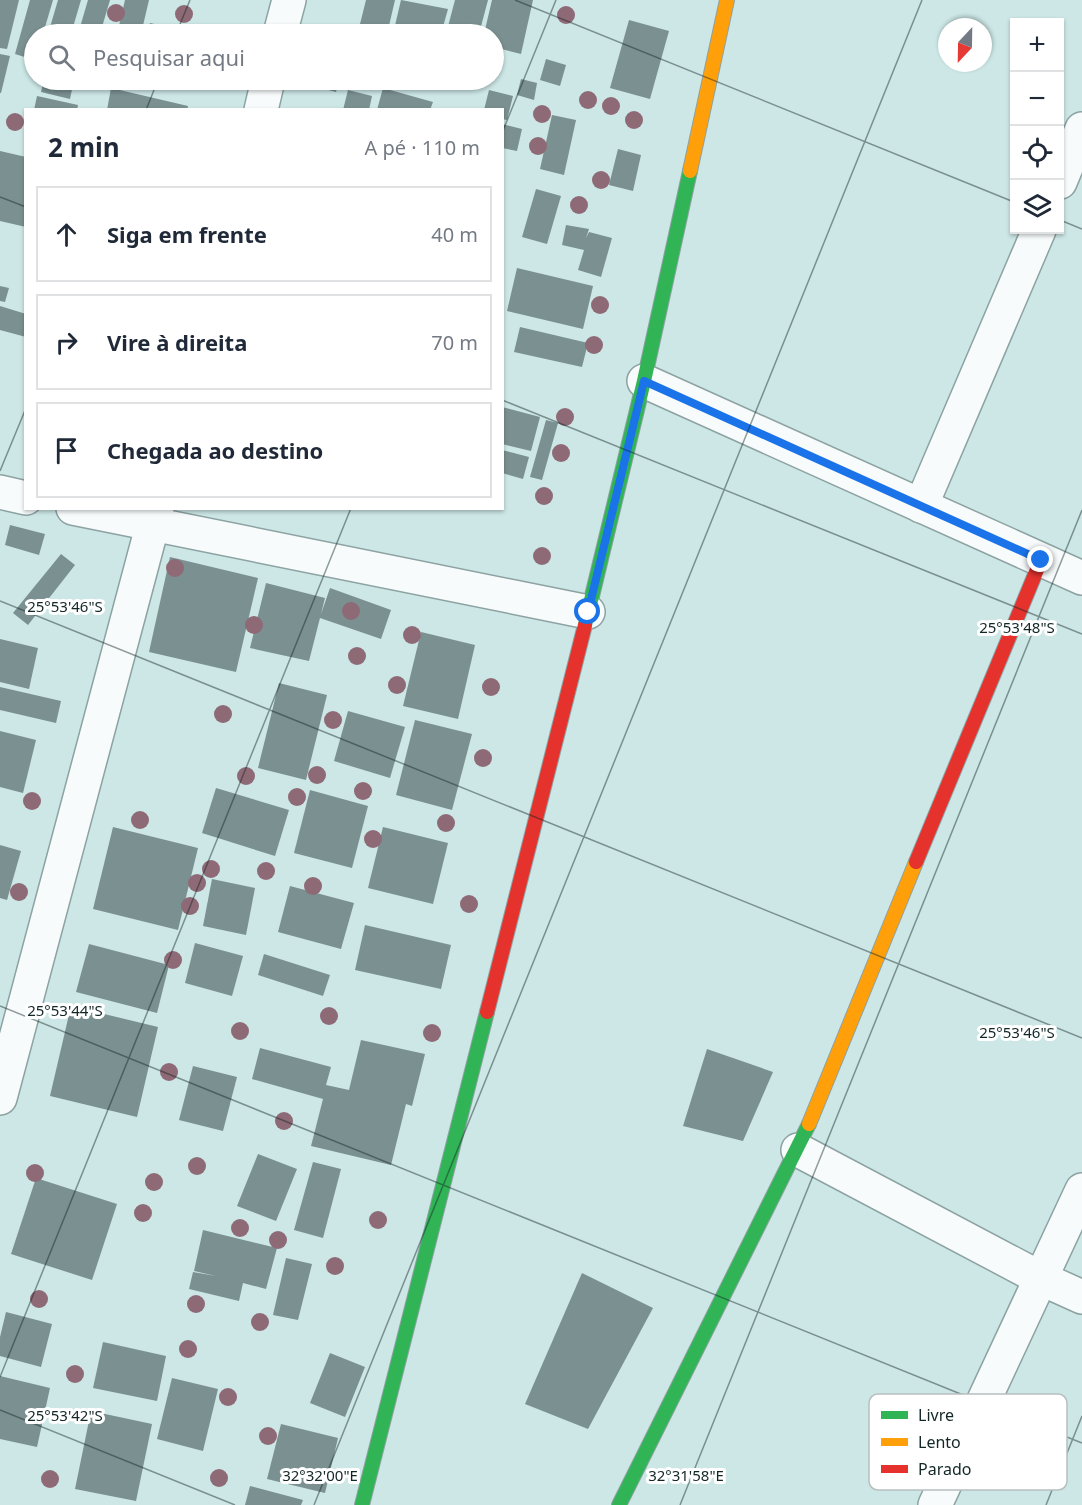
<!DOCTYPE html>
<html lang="pt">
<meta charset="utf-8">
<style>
:root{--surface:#fff;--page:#f2f2f3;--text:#1f2937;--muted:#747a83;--line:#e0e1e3}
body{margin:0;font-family:"Noto Sans",sans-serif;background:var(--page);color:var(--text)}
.controls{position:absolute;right:18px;top:18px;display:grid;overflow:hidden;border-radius:0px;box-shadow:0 2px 4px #0004}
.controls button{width:54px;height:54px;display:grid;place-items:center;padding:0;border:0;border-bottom:2px solid var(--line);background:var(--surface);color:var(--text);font:30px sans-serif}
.compass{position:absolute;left:938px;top:18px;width:54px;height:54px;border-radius:50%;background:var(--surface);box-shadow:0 2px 4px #0004;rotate:202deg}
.stop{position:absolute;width:18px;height:18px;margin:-14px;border:4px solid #1a73e8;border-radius:50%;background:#fff}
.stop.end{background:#1a73e8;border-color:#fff;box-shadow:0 2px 6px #0008}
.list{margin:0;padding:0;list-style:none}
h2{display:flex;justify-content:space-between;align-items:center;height:78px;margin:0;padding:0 24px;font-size:26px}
h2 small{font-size:20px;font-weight:400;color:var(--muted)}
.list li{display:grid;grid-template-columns:39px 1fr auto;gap:18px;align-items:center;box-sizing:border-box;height:96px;margin:0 12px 12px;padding:0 12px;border:2px solid var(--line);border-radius:0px}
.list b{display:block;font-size:22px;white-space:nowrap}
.list em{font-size:20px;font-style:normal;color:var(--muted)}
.icon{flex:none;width:33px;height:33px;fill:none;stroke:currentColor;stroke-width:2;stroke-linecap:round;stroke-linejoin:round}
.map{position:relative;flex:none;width:1082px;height:1505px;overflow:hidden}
.search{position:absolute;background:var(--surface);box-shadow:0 2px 4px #0004;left:24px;top:24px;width:480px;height:66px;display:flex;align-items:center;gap:15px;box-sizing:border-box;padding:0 21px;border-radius:33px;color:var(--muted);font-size:22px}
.panel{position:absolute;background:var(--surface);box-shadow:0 2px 4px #0004;left:24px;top:108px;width:480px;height:402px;border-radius:0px}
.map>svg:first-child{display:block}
.building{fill:#7b9091}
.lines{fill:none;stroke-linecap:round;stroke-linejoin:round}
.street-casing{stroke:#8da2a2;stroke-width:36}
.fast-casing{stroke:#8da2a2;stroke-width:16}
.slow-casing{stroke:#8da2a2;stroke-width:16}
.jam-casing{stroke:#8da2a2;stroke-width:16}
.street{stroke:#f7fbfb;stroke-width:33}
.fast{stroke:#30b455;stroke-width:14}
.slow{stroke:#ff9f0a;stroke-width:14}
.jam{stroke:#e5322d;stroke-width:14}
.tree{fill:#8e6a76}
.route{stroke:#1a73e8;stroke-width:8}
.ticks{fill:none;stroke:#132626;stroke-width:1.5;stroke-opacity:0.45}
.key{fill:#fff;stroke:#b8bebe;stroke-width:1.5}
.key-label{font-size:16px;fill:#132626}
.ticks-label{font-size:15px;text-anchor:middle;fill:#132626;stroke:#fff;stroke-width:6;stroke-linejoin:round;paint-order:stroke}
</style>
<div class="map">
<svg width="1082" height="1505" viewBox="0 0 1082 1505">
<rect width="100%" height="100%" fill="#cce7e6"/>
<g class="building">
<polygon points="0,0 19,0 7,49 0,48"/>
<polygon points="30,0 53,0 43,34 34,34 34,60 15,54"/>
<polygon points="58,0 81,0 71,34 48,34"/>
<polygon points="88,0 110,0 100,34 78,34"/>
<polygon points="125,0 149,0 141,34 117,34"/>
<polygon points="366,0 395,0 388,30 360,24"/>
<polygon points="401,0 448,9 441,34 393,34"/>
<polygon points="455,0 488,0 479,34 446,34"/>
<polygon points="492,0 533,0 521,54 494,47 494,34 484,34"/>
<polygon points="629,20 669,31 650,99 610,88"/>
<polygon points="150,23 171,28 170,34 147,34"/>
<polygon points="0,54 10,56 1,93 0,93"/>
<polygon points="546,59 566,65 560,86 540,80"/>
<polygon points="521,79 537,83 534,100 517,95"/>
<polygon points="44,80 74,80 70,99 41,92"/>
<polygon points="314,80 339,80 336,92 313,86"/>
<polygon points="111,88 188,106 187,110 107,110"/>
<polygon points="383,88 433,102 430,110 377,110"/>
<polygon points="348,90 372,96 369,110 343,110"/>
<polygon points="489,90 513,96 507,120 502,119 502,110 484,110"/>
<polygon points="37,96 78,105 77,110 34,110"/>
<polygon points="552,115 576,120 564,175 540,169"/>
<polygon points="502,124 522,129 517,151 502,148"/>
<polygon points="618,149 641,155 633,191 609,185"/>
<polygon points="0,151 26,157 26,227 0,221"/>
<polygon points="536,189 561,196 547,244 522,237"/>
<polygon points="566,225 589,229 586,238 589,232 612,238 601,277 578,270 584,250 562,245"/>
<polygon points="517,268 593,286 583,329 507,311"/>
<polygon points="0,286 9,288 5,302 0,301"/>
<polygon points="0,306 26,314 26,337 0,330"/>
<polygon points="520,327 588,343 582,367 514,352"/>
<polygon points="502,407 540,417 531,451 502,444"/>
<polygon points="546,420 558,423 542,480 530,477"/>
<polygon points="502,450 529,457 523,479 502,473"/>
<polygon points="10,525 45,534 39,555 5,545"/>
<polygon points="61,554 75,565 28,625 13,613"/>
<polygon points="170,557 258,578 236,672 149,652"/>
<polygon points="266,583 325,598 321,614 330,588 391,610 381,639 320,618 309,661 250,648"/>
<polygon points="421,632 475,645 458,719 403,706"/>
<polygon points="0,639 38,648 29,689 0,682"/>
<polygon points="279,683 327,695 306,780 258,768"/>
<polygon points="0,687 61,701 56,723 0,710"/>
<polygon points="348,711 405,727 390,778 334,761"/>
<polygon points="415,720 472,734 452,810 396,795"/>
<polygon points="0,731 36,740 23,793 0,787"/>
<polygon points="216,788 289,810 275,856 202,833"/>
<polygon points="310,790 368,806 352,868 294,853"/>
<polygon points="113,827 198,848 178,930 93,909"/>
<polygon points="383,827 448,843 433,904 368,888"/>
<polygon points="0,845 21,851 7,900 0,898"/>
<polygon points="212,879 255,888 246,935 203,926"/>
<polygon points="290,886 354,903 341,949 278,932"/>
<polygon points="365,925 451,945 441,989 355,970"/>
<polygon points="195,943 243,956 232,996 185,983"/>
<polygon points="89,944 169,965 157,1013 76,992"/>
<polygon points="264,954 330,975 323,996 258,975"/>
<polygon points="71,1006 158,1027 137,1117 50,1096"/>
<polygon points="361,1040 425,1054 412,1106 406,1104 391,1165 311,1146 323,1099 252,1079 260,1048 331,1067 326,1085 349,1090"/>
<polygon points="707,1049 773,1072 743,1141 683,1126"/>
<polygon points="193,1066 237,1077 223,1131 179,1120"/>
<polygon points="258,1154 297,1169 276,1221 237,1206"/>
<polygon points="313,1162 341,1169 323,1238 294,1230"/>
<polygon points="36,1178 117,1204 92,1280 11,1254"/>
<polygon points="203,1230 277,1248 266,1289 243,1283 239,1301 189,1289 193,1272 216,1276 194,1271"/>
<polygon points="286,1258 312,1264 298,1320 273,1315"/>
<polygon points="582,1273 653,1308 588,1429 525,1404"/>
<polygon points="6,1312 52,1324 41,1367 0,1356 0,1337"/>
<polygon points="103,1342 166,1356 157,1401 93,1388"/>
<polygon points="330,1353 365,1367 345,1417 310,1403"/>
<polygon points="0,1376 50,1388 37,1447 0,1439"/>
<polygon points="172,1378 218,1389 203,1451 157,1439"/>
<polygon points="91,1411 152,1424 136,1501 75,1489"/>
<polygon points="281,1424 338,1438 325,1493 267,1479"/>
<polygon points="250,1486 303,1500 301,1505 245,1505"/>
</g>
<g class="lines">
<defs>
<g id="street">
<polyline points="280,34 289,0"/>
<polyline points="261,110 268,80"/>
<polyline points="1060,182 1082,129"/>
<polyline points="644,381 1082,578"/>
<polyline points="0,492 26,498"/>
<polyline points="921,506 1039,230"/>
<polyline points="73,508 588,612"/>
<polyline points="0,1098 157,508"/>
<polyline points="798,1150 1042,1279 1082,1297"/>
<polyline points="935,1505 1082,1190"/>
</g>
<g id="fast">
<polyline points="585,625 644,381 690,171"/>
<polyline points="362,1505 487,1012"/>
<polyline points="619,1505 809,1124"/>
</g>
<g id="slow">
<polyline points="690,171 727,0"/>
<polyline points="809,1124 916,862"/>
</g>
<g id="jam">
<polyline points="916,862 1041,560"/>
<polyline points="487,1012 585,625"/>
</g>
</defs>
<use href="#street" class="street-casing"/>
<use href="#fast" class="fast-casing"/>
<use href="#slow" class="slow-casing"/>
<use href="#jam" class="jam-casing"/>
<use href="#street" class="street"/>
<use href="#fast" class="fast"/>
<use href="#slow" class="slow"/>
<use href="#jam" class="jam"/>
</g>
<g class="tree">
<circle cx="116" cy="13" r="9"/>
<circle cx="184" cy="14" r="9"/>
<circle cx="566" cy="15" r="9"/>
<circle cx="588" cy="100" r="9"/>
<circle cx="611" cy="106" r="9"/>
<circle cx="542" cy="114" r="9"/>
<circle cx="634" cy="120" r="9"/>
<circle cx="15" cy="122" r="9"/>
<circle cx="538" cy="146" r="9"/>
<circle cx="601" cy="180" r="9"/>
<circle cx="579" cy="205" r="9"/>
<circle cx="600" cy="305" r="9"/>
<circle cx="594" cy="345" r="9"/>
<circle cx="565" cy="417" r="9"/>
<circle cx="561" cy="453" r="9"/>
<circle cx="544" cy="496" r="9"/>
<circle cx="542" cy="556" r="9"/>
<circle cx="175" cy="568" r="9"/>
<circle cx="351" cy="611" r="9"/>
<circle cx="254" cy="625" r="9"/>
<circle cx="412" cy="635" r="9"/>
<circle cx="357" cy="656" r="9"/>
<circle cx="397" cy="685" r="9"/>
<circle cx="491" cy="687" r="9"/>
<circle cx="223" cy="714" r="9"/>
<circle cx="333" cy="720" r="9"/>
<circle cx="483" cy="758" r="9"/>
<circle cx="317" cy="775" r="9"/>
<circle cx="246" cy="776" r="9"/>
<circle cx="363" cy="791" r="9"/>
<circle cx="297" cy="797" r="9"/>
<circle cx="32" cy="801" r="9"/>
<circle cx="140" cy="820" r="9"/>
<circle cx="446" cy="823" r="9"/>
<circle cx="373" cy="839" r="9"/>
<circle cx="211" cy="869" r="9"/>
<circle cx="266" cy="871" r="9"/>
<circle cx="197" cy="883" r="9"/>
<circle cx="313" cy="886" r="9"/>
<circle cx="19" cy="892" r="9"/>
<circle cx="469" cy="904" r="9"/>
<circle cx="190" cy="906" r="9"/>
<circle cx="173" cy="960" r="9"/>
<circle cx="329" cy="1016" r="9"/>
<circle cx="240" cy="1031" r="9"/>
<circle cx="432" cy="1033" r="9"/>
<circle cx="169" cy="1072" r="9"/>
<circle cx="284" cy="1121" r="9"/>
<circle cx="197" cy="1166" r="9"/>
<circle cx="35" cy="1173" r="9"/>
<circle cx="154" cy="1182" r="9"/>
<circle cx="143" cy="1213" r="9"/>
<circle cx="378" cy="1220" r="9"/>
<circle cx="240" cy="1228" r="9"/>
<circle cx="278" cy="1240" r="9"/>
<circle cx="335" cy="1266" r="9"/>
<circle cx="39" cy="1299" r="9"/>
<circle cx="196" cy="1304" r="9"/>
<circle cx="260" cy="1322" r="9"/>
<circle cx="188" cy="1349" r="9"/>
<circle cx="75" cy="1374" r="9"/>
<circle cx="228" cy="1397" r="9"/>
<circle cx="268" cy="1436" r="9"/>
<circle cx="219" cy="1478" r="9"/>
<circle cx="50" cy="1479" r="9"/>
</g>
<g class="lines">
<polyline class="route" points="588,612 644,381 1041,560"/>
</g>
<path class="ticks" d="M515,0L1014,202M176,34L190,0M146,110L158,80M502,133L556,0M0,197L26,207M1060,220L1082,229M502,400L1082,634M0,471L26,408M0,601L1082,1038M0,1006L1082,1443M0,1377L351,508M0,1410L235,1505M314,1505L922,0M680,1505L1082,510M1046,1505L1082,1416"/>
<rect x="869" y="1394" width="198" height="96" rx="9" class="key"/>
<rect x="881" y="1411" width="27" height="8" fill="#30b455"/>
<rect x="881" y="1438" width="27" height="8" fill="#ff9f0a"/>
<rect x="881" y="1465" width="27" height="8" fill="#e5322d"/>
<g class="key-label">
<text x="918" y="1421">Livre</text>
<text x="918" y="1448">Lento</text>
<text x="918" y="1475">Parado</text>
</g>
<g class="ticks-label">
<text x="65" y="612">25°53'46"S</text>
<text x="1017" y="633">25°53'48"S</text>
<text x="65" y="1016">25°53'44"S</text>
<text x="1017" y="1038">25°53'46"S</text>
<text x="65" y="1421">25°53'42"S</text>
<text x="320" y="1481">32°32'00"E</text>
<text x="686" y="1481">32°31'58"E</text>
</g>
</svg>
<div class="controls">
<button>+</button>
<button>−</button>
<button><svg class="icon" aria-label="locate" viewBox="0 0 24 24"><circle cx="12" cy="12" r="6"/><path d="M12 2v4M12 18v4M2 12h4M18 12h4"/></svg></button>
<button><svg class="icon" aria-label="layers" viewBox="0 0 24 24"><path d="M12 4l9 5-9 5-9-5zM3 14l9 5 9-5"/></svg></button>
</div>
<svg class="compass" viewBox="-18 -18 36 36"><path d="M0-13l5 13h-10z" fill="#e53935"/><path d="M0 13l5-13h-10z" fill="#747a83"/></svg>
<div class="stop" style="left:588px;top:612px"></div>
<div class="stop end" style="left:1041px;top:560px"></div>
<div class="search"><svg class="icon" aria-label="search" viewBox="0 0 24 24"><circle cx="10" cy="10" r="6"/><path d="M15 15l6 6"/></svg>Pesquisar aqui</div>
<section class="panel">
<h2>2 min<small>A pé · 110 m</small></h2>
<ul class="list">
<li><svg class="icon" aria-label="ahead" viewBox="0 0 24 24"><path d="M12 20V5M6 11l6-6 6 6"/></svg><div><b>Siga em frente</b></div><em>40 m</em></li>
<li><svg class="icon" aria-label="right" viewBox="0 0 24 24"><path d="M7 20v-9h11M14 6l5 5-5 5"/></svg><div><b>Vire à direita</b></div><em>70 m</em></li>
<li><svg class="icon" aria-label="arrive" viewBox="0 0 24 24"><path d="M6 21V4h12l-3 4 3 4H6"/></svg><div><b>Chegada ao destino</b></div></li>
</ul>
</section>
</div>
